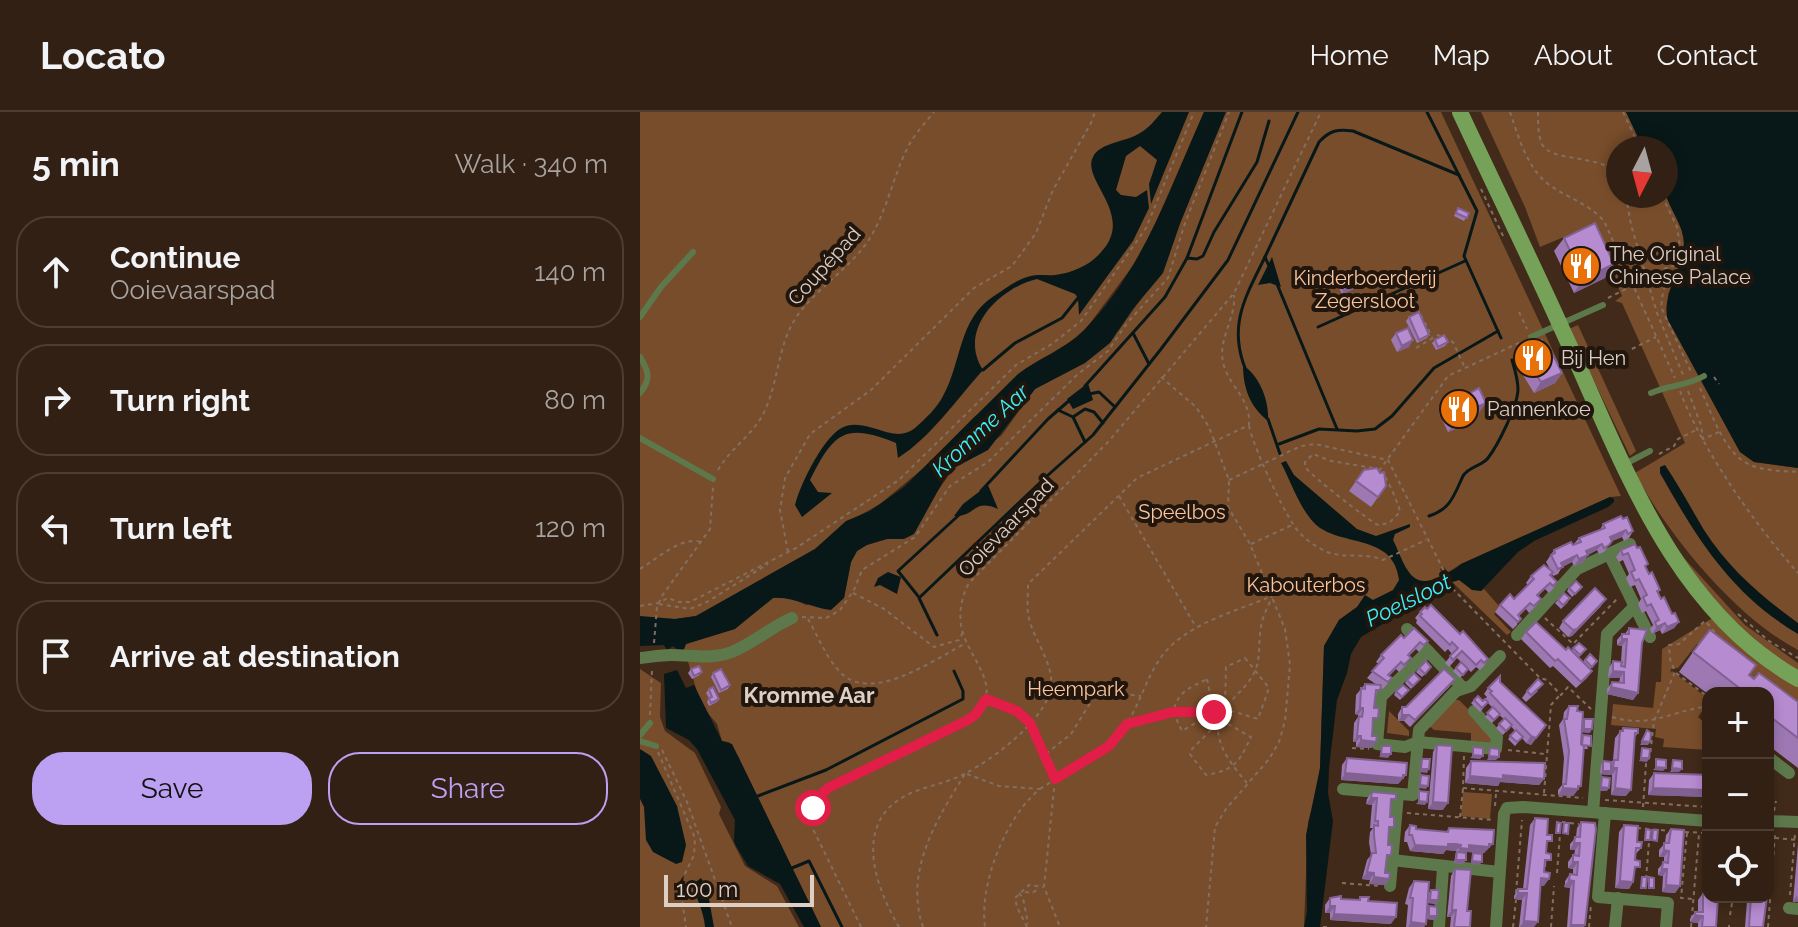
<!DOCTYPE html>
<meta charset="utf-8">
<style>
:root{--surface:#312013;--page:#39281c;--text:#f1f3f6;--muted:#a8a3a0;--line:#4c3e33;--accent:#bca0f2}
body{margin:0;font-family:Raleway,sans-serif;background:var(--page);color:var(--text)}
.controls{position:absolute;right:24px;bottom:24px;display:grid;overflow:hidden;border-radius:16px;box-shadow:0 4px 12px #0003}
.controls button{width:72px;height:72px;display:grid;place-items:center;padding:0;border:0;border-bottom:2px solid var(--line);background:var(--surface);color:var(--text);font:40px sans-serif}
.compass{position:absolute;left:966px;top:24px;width:72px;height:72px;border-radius:50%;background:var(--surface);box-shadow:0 4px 12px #0003;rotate:186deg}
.scale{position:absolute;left:24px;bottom:20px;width:150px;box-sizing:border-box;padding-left:8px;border:4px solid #decfc5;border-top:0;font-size:22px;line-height:28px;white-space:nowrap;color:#decfc5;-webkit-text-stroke:6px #20160e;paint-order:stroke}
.stop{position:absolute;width:24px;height:24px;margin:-18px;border:6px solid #e11d48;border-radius:50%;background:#fff}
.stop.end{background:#e11d48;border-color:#fff;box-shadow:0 2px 8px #0008}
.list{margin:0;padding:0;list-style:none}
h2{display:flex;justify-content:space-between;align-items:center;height:104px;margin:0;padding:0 32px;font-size:34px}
h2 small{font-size:26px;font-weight:400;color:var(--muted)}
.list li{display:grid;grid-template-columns:52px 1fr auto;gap:24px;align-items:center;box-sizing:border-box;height:112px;margin:0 16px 16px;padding:0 16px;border:2px solid var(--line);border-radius:32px}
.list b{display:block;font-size:30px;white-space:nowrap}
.list p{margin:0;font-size:26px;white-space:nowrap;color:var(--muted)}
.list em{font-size:26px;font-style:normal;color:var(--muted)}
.actions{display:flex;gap:16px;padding:24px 32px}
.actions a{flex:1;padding:18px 0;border:2px solid var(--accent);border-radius:32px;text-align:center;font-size:28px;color:var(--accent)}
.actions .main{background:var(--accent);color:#111}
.icon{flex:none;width:44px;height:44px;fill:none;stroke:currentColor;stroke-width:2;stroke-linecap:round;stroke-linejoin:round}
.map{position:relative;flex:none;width:1158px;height:815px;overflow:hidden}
header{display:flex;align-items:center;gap:48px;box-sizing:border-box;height:112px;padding:0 40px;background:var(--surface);border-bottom:2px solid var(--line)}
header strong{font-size:38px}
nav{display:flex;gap:44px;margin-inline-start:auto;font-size:28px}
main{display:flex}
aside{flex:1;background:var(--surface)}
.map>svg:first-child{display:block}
.green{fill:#784d2b}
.water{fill:#081818}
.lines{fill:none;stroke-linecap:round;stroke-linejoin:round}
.stream{stroke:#081818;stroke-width:3}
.path{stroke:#836f61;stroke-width:2;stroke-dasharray:4 4;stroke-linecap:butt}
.lane{stroke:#5d794c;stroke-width:6}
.street{stroke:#5d794c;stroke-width:12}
.secondary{stroke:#75a258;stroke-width:16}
.wall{fill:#9d78b3}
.shaded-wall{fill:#806192}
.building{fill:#b78bd0;stroke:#806192;stroke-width:2}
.route{stroke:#e11d48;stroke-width:10}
.labels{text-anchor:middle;stroke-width:8;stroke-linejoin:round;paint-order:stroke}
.poi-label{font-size:20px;fill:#decfc5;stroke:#20160e;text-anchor:start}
.street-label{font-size:20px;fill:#decfc5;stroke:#20160e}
.park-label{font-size:20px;fill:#fcc59c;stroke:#20160e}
.water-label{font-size:22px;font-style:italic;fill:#3bf1fa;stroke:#20160e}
.neighbourhood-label{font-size:22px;font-weight:bold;fill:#decfc5;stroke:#20160e}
</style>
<header>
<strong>Locato</strong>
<nav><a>Home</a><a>Map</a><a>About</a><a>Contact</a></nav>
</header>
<main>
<aside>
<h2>5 min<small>Walk · 340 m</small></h2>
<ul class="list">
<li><svg class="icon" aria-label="ahead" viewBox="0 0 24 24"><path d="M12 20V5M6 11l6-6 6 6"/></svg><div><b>Continue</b><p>Ooievaarspad</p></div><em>140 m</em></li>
<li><svg class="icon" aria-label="right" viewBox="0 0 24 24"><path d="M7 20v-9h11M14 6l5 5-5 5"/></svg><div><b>Turn right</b></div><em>80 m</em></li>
<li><svg class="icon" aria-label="left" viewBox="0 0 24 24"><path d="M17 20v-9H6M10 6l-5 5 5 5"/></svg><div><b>Turn left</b></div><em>120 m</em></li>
<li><svg class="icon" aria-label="arrive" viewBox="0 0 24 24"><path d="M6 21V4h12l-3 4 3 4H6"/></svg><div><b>Arrive at destination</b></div></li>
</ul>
<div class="actions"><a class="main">Save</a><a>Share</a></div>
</aside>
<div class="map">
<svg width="1158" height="815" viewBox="0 0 1158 815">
<rect width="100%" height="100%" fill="#412a19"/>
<g class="green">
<polygon points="0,0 564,0 503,140 445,218 428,234 334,305 286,354 240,392 215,406 175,437 56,504 35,507 0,505"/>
<polygon points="585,0 801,0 981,384 970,385 821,452 808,460 804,455 800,457 803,464 790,470 779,469 717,495 699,508 684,534 680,656 676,683 668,710 664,815 181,815 98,644 89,630 82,629 77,612 61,593 46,543 42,542 46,532 94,517 133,486 151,486 166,493 204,486 211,450 217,439 226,433 248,427 294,384 314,356 361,324 395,277 440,253 479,218 503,184 541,109"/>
<path d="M841,0H986L1003,36H978V84H1026L1042,118L1044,131L1038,157L1028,182L1027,206L1100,340L1114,350L1158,356V538C1095,505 1028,423 995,361L1045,331L982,191L975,189L982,184L950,114L900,135L885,95Z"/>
<polygon points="938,213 996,339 990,344 929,217"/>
<path d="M1044,446L1105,513L1158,551V563C1111,525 1078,498 1044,446Z"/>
<polygon points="819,468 841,479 844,477 860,495 854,502 871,520 867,523 812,470"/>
<polygon points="1074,505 1158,572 1158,615 1128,581 1057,532 1038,556 1031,557 1030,561 1032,559 1067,586 1068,591 1058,605 1068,614 1068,638 1023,635 1024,627 1015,625 1016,617 971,613 973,592 1013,596 1016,570 1021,570 1022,537"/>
<polygon points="0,557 21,571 20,605 25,619 55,641 81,695 79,702 105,754 137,774 159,815 0,815"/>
<polygon points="815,588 819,588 852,621 851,631 831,629 831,621 794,618 788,613"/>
<polygon points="749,599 769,619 769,624 747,621"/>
<polygon points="823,680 852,682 850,707 821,704"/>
</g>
<g class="water">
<path d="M522,0H549L511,92L509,72L517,48L500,34L486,44L476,78L481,83L496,85L507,78L509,96L493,129L439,203L438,186L435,182L397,167C359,176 317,218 343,258C317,287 291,325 258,346L256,331C204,310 194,321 170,368L178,380L192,381L162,405L155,393C160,373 185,320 206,314C231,307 254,333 275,316C285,307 297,296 303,284C322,250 318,207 354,184C365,177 377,167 391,164C399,162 406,164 415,163C432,161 451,153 462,139C495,102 441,68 453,45C460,30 487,30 500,21C509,16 515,8 522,0Z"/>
<path d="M564,0H586L541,109L523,161L492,198L470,231L445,251L395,277L348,338L314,356L305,366L274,422L264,427H246L227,433L217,439L211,450L204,486L191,498C171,496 153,484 133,486L95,517L46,532L42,542L33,534L27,538L24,533L0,534V504L35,507L56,504L175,437L206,409L230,399L264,375L378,262C399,246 425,237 444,218C503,158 530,76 564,0Z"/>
<path d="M986,0H1158V356L1114,350L1100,340L1027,206C1023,179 1043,160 1044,133C1044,115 1033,103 1027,86C1022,72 1026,51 1026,36H1003Z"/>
<polygon points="632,145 641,175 630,171 618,173"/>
<path d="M603,253C620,265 629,288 628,309C610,295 603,276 603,253Z"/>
<polygon points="448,271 453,288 433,297 427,287"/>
<path d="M646,349L654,363L717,417L736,424L770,412V415L755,422L753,428C764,449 769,480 799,465C807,461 815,458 821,452L970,385L974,387V390L968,395L894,429L878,440L841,479L832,478L819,468L812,470L760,497L746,510L721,525L711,542L707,561L697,588L689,656L688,681L693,709L680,815H664L667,800L666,723L680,656L684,534L699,508L717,495L725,483L733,488L753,478L759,468C754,424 708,434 680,416C661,402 652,371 641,351Z"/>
<path d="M1025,353C1039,374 1051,396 1064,418C1088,456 1122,485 1158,511V522C1091,482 1057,427 1020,361V355Z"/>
<path d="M348,373L358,397C333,386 336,405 314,404L323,392Z"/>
<polygon points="248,460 261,465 257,482 240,473 234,475 238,466"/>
<polygon points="37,558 46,576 54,573 82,629 92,632 181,815 164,815 140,772 108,754 96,734 94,729 95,708 57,637 49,628 26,616 24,562"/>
<polygon points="0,637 11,644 37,694 46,733 42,750 36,752 13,740 6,728 4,695 0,687"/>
<path d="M61,766L67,776L74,815H65C64,799 56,787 53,772Z"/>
</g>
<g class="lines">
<g class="stream">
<polyline points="787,0 837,99 824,144 861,226"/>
<path d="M625,145L679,30C690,18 698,17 713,19L819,63"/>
<polyline points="547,146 557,147 563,144 574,120 617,50 629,9"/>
<polyline points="637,172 697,317"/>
<polyline points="678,215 825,149"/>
<polyline points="493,221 509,252"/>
<path d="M605,256C588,212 606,184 625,145L629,154"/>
<polyline points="343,258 375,231 422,206 438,186"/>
<polyline points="445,274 525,185 547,146 602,0"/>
<polyline points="449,282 459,280 475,295"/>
<polyline points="418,298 433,305 445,330"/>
<polyline points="433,305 445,297 454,300 463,311"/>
<polyline points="628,307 640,342"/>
<polyline points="639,332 679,317 717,319 735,317 752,304 794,256 858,219"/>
<polyline points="341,379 408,307 431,287"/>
<path d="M789,404C811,397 814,383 823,364C828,355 842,354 848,346C858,333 877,295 878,278C878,267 875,258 872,248"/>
<polyline points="278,484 258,459 320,402"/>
<polyline points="297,523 279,486 407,364 453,323 521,237 588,148 658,0"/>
<polyline points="118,684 186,658 323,587 323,579 314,559"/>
<polyline points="152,756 169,749 202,815"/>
</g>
<g class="path">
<path d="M870,0C878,24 887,55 907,71C926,86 947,90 964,109L1035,266"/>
<path d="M898,0C898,10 898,24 902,32C911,51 960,41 978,63"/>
<polyline points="983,0 1000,36"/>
<polyline points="841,77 864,126"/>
<polyline points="986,84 991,113 1017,201 1044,265"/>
<polyline points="1022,84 1037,115 1040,134 1023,180 1021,195 1051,260"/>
<polyline points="968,186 988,176 996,167 1032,154"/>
<polyline points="879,200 887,217"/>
<polyline points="781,203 792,225"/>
<polyline points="776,236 798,223 813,230 824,254"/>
<polyline points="992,237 1016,225"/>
<polyline points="521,265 556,295 569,315 589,368 588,395 610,432 645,517 650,553 645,609 639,630 629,647 586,697 575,715 566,815"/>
<polyline points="1074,265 1079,272"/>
<path d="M1060,276C1072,301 1084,344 1113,354C1127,359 1144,359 1158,360"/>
<path d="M1040,279C1062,338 1116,414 1158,461"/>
<polyline points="1048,279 1061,313 1063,327 1079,320"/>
<path d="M609,314C614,336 640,392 653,412C661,425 674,434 687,440C705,447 726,440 743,448L786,428"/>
<polyline points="1019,342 1034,334 1038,327 1056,318"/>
<path d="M733,356L691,349L673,342L665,350C665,352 665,354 666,356C669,362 732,411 738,413L749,411L760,400C760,396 748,368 745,365"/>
<path d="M78,358C91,335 116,321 126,296C139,266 138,232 157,204C177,176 208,158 228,129C246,102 252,68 266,39C272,25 284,12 294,0"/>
<polyline points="739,359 808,264 883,229"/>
<polyline points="589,368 661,334 675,332 748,348 813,477 900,566 907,568 921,583 928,575 951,597"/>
<polyline points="479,384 556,515"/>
<polyline points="611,432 652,413"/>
<polyline points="148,440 140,398 145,366 170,322 231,278 334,176 372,154 396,121 413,78 451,11 455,0"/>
<path d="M0,457C17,447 41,424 61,430"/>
<polyline points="213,481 244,497 294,535 319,528 323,520"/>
<polyline points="19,492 50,497 67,490 128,452"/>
<polyline points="0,494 18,491 28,486 39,490 50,490 156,436 259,368 376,253 412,232 441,209 506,116 554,0"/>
<polyline points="1098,502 1129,529 1158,546"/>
<polyline points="162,505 186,506 200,498 214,478 222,458 275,425 310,374 348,350 438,262 468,239 487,211 528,166 545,111 589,0"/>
<polyline points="905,506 933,532 977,487"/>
<path d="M168,507C178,524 186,546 201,561C232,592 295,547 326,531"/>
<polyline points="1067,511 1078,524"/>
<polyline points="14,531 17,495 22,484 70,417 73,375"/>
<polygon points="605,546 629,576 618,607 585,597 586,555"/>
<polyline points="1036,561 1068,585"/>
<path d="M567,567L574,600L542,619L533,600C538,579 550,576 567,567Z"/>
<polyline points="411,581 458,579 501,584"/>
<polyline points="347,588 377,599 390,611 415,667 404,775 420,815"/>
<polyline points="10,603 12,557"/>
<path d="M972,605C1010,616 1027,601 1063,595L1068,599"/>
<path d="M581,608L611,625C599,650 595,658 566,663L550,642L551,638Z"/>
<polyline points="488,612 533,600 580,601"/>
<polyline points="712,636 729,637"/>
<polyline points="22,638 47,690 92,815"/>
<polyline points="868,638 905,642"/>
<polyline points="18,640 55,726 54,743 43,766 41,780 46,815"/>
<polyline points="406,642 431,622 457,580"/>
<polyline points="824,644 823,676 943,686"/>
<path d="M327,662L359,674L400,677C366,704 339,772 345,815"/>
<path d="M607,671C591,652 567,624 584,599C593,584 608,575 615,559C621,545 618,529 621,515C622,505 628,495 632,485"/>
<path d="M400,677C430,657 468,642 487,611C504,585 509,553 533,532C560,508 599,498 632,484"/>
<polyline points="904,681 911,593 920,583"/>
<polyline points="965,688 1068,695"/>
<polyline points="855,694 856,681"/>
<polyline points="1003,695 1006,652 1010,644 1014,609 1035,560 1030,547 1029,533 1039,532 1065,509"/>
<polyline points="1134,699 1136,689"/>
<polyline points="767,701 853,708"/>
<polyline points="820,705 823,677"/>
<polyline points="922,710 939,712"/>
<polyline points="997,716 1031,719"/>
<polyline points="1045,720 1068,721"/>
<polyline points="1047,721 1041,786 1053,787"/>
<polyline points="1135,726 1158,728"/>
<polyline points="917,761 920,722"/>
<polyline points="1006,767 1009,730"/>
<polyline points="702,771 740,774"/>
<polyline points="385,780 392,781 397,778"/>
<polyline points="379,781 383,786 388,812"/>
<polyline points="876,781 882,708"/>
<polyline points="1150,783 1155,722"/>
<polyline points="1090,803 1093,785"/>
<path d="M221,815L173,717C170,700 175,687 188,676L328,608C371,577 327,549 321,513C319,498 322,484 329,471L469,329L594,181L681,0"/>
<path d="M259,815C236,776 213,714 263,685C283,674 306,672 326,661C353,647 398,613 409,583C419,555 392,528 388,502C387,493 388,482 388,472L497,366L609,313C611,286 588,274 583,250C578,227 596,206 594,183"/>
<path d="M283,815C264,760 296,708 325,662"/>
<polyline points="387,815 377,795 375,786 389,773 403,775"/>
<polyline points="683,815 688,815"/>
<polyline points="873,815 876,788"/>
<polyline points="911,815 914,774"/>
<polyline points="949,815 951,792"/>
<polyline points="1051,815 1059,722"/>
<polyline points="1089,815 1089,813"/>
<polyline points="1128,815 1135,722"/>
</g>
<g class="lane">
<polyline points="0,205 21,175 53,140"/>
<polyline points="891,225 963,193"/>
<path d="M0,245C9,259 11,268 0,281"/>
<path d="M1011,281C1029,273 1047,274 1064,264"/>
<polyline points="0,326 73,367"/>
<polyline points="985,352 1010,339"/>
<polyline points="0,623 10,611"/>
<polyline points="0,629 16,634"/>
</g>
<g class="street">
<polyline points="969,442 990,432"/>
<polyline points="767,517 823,576"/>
<polyline points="877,523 937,457 969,442 1010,525"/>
<polyline points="788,539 741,585 737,632 765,635 778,630 856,637 857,625 834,599"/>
<path d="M0,546C10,545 21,543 31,543C53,543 71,548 92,540C114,531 131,515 152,506"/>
<polyline points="1128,645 1149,661"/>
<polyline points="703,677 773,683 779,618 816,579 831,574 860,544"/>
<polyline points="953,700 967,522 993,496"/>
<polyline points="965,701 958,785 1028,791 1026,815"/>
<polyline points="1128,709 1158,710"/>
<polyline points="752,748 859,760"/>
<polyline points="750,774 758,682"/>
<polyline points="1149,796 1158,797"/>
<polyline points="799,815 803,755"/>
<polyline points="856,815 864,702 867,696 883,695 1068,709"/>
<polyline points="975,815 978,786"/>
</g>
<path class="secondary" d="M820,0C855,75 892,150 926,226C983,350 1032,496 1158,567"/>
</g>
<g class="wall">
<polygon points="816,100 817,100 829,101 824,109 814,104"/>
<polygon points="924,126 965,166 934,181 914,139"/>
<polygon points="700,170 714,177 702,182 698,174"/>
<polygon points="769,205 789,223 787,226 777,231 766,209"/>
<polygon points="756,221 769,235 757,240 751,228"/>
<polygon points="795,228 808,230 805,234 796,238 792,231"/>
<polygon points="885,236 907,239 922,261 915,271 894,281 883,263 884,261 878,246"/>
<polygon points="818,288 839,301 824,308 818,316 808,320 799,301 806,291"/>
<polygon points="724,358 746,374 731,395 709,379"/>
<polygon points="983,407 993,419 989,426 984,429 982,425 972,429 964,440 959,442 957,438 948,443 943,450 934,454 932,450 922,455 918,462 913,464 912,462 911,464 917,470 913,477 909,481 905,477 898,484 901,487 896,494 889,501 886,497 879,504 877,513 873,517 855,500 860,493 874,487 888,473 886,471 891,464 910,457 906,450 914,438 933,433 939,426 960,418 963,412"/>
<polygon points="995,432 1009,462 1020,478 1018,481 1021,487 1039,510 1034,516 1022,522 1020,518 1012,522 1010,517 1013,513 1006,499 1002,501 998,492 1001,487 995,473 990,475 986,466 989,462 983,448 979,450 976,445 981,438"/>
<polygon points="942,475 932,485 927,479 929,476"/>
<polygon points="918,488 928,490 921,497 915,491"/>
<polygon points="961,494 932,524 928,525 919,516 923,509"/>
<polygon points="780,500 820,522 848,547 844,554 840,558 836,555 831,560 828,557 820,566 813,559 821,550 817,546 809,555 805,551 812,542 808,537 805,540 776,511 777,508 775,506"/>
<polygon points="989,516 1002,531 998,581 993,588 967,582 967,577 972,570 979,571 980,566 968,566 969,556 973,549 981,550 982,534 977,533 977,528 982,522 985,522"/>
<polygon points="886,520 926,538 931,539 939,531 943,541 938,546 943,550 950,542 957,549 950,557 952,559 947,566 936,576 913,554 910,556 881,527"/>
<polygon points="764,526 788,529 779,540 776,537 769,544 766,553 759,560 756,557 749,564 752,566 743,577 740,575 735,585 732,624 736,630 731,636 716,635 716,630 713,630 714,611 718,605 718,603 715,602 716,583 725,572 737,573 727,566 739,552 736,550 741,543"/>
<polygon points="1053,540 1109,563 1158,590 1158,656 1128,633 1128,581 1068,582 1039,560"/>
<polygon points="779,556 789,558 782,565 776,560"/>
<polygon points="51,557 60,563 52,567 48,561"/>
<polygon points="73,561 90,573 88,577 79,581 71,565"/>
<polygon points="780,567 771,577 765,571 767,568"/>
<polygon points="815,567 810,574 770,615 764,609 758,609 758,602 762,595 766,595"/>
<polygon points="860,570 906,613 891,633 886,631 882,626 875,634 868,627 875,619 871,614 863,623 856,616 864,607 859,603 852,611 845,605 853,596 848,591 840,600 831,591 838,584 843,589 847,585 844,582 848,576"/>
<polygon points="69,577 79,587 77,590 69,594 67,590 69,586 66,581"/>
<polygon points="769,578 760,588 754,583 756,579"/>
<polygon points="887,579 898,579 886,590 882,586"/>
<polygon points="929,594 937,599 943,609 944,607 950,621 942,620 941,626 943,623 948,637 944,637 936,680 933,684 918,683 918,678 922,673 924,646 919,613 923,607 924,600"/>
<polygon points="983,616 998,621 995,625 986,684 971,683 972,663 960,662 961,653 963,649 971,651 973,648 975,626"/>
<polygon points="797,633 803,698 788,697 793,640"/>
<polygon points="707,646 766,663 758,672 701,668 702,653"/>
<polygon points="831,649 904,667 899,673 860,670 858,674 825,671 826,656"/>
<polygon points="1014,661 1068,663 1068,685 1008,683 1009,668"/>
<polygon points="732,680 751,694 745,761 749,767 745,773 729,772 730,768 722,767 727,748 731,743 729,730 730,720 733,716 730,716 732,693 726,692 727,687"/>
<polygon points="895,706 907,736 906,755 905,755 904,774 901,773 894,815 879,815 882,788 874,787 874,784 878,777 883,777 890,713"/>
<polygon points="941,710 944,815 927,815 930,776 924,775 925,772 925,769 930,762 933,762 933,757 928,756 928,750 933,743 934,744 935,738 930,738 930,732 936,725 937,716"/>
<polygon points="770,713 776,717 806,720 809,716 848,738 846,738 844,741 827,740 823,752 814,751 816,739 806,738 803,742 770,739 767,730 764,730 765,720"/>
<polygon points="984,713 1001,736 995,743 993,770 989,777 975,776 979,720"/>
<polygon points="1031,717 1040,774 1035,781 1022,780 1023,764 1018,763 1018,757 1024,750 1024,745 1019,745 1019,738 1025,731 1026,723"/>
<polygon points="1068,725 1068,785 1083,785 1081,788 1078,787 1076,815 1058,815 1058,811 1050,810 1050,807 1055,800 1058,800 1058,788 1063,781"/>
<polygon points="1158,732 1158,790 1153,790"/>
<polygon points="815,757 827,799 830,815 810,815 811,805 807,805 811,764"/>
<polygon points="774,769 789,781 791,778 798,788 796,792 788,791 787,797 789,794 797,804 794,808 787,807 786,812 784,815 766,815 768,793 765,792 769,776"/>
<polygon points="720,785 728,789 751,812 690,808 690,801 685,801 685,793 690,786 718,788"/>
<polygon points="1102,785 1127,785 1123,815 1105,815 1107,789 1102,789"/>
</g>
<g class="shaded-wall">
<polygon points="974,152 965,166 934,181 943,167"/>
<polygon points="740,170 737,173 729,174 731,171"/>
<polygon points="716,173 714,177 702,182 704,179"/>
<polygon points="773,228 769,235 757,240 762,234"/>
<polygon points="922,261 915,271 894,281 901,270"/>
<polygon points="846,291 839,301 824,308 818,316 808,320 824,301"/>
<polygon points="986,418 982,425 965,432 970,425"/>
<polygon points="962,432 957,438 941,446 946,439"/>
<polygon points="937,443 932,450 916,458 921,451"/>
<polygon points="948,443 943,450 934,454 939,447"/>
<polygon points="966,487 961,494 932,524 928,525 933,518"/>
<polygon points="1039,510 1034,516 1022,522 1027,515"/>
<polygon points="1025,511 1020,518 1012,522 1017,515"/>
<polygon points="982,527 987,527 982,534 977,533"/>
<polygon points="973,559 984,560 980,566 968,566"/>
<polygon points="815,567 810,574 770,615 775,608"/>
<polygon points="971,575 998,581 993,588 967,582"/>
<polygon points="720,596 723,596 718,603 715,602"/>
<polygon points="762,603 769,603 764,609 758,609"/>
<polygon points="906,613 891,633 886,631 891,624"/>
<polygon points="944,617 952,617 950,621 941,620"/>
<polygon points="717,624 721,624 716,630 713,630"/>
<polygon points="721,628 736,630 731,636 716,635"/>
<polygon points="1002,629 1010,630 1008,633 1000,633"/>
<polygon points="741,642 751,642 748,646 739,645"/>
<polygon points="833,643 843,644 840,647 830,646"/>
<polygon points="849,644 859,645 856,648 847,648"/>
<polygon points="1001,646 1009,646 1007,650 999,649"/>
<polygon points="1016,655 1026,656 1023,659 1013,658"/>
<polygon points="973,656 977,656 972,663 968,663"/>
<polygon points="1032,656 1042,657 1039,660 1030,660"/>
<polygon points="781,657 789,657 787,661 779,660"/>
<polygon points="963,659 971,659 968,663 960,662"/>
<polygon points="705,661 763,663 766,663 758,672 701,668"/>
<polygon points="863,663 904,667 899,673 860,670 858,674 825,671 830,664"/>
<polygon points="780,673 788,674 786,677 778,676"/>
<polygon points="941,674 933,684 918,683 923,676"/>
<polygon points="961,675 969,676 967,679 959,679"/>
<polygon points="975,676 991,678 986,684 971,683"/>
<polygon points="1013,676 1068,678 1068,685 1008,683"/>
<polygon points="731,686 737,686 732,693 726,692"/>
<polygon points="779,689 787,690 785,693 776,692"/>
<polygon points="793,690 808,691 803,698 788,697"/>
<polygon points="934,731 940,731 935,738 930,738"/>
<polygon points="808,732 821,733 816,739 806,738 803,742 770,739 775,733"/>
<polygon points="853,732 844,741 827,740 824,744 816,743 820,736 829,733"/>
<polygon points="1024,738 1029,739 1024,745 1019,745"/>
<polygon points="816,748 826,748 823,752 814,751"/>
<polygon points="832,749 842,750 839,753 830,752"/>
<polygon points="933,750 938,750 933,757 928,756"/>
<polygon points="1022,757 1027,757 1023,764 1018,763"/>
<polygon points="727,760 734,761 730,768 722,767"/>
<polygon points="734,765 749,767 745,773 729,772"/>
<polygon points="901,766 909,767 904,774 897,773"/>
<polygon points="929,768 934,769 930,776 924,775"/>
<polygon points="980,769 993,770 989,777 975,776"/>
<polygon points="1026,773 1040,774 1035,781 1022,780"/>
<polygon points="878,781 887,781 882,788 874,787"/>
<polygon points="1157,783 1158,790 1153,790"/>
<polygon points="1104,785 1110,785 1107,789 1102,789"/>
<polygon points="790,788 798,788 796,792 788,791"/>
<polygon points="690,794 695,794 690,801 685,801"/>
<polygon points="812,798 816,798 811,805 807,805"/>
<polygon points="694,802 756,805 751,812 690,808"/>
<polygon points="1055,803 1063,804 1058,811 1050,810"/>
<polygon points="789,804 797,804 794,808 786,807"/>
<polygon points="884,809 898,810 894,815 880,815"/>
<polygon points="771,810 786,812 784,815 768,815"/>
<polygon points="931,813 945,813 944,815 929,815"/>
</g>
<g class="building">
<polygon points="818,96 829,101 827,106 816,101"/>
<polygon points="955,111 974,152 943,167 924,126"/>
<polygon points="736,162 740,170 731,171 729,165"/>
<polygon points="713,165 716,173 704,179 700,170"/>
<polygon points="779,200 789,223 779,228 769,205"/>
<polygon points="768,216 773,228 762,234 756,221"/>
<polygon points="804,223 808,230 798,235 795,228"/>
<polygon points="902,228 907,239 909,238 913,243 922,261 901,270 890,253 892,252 885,236"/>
<polygon points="839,276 846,291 824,301 826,306 815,310 806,291 817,286 818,288"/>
<polygon points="737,356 740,361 744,360 746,374 738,385 716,369 724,358"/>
<polygon points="981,404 983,407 987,405 993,419 988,422 986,418 970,425 972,429 969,433 964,436 962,432 946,439 948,443 939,447 937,443 921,451 923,455 918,457 911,443 915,441 914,438 931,430 933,433 941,430 939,426 965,416 963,412"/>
<polygon points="995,432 997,436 1000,435 1008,452 1005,454 1009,462 1012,460 1020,478 1017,479 1021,487 1024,485 1032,502 1035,501 1039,510 1027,515 1025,511 1017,515 1015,510 1019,508 1011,492 1007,494 1003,485 1007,483 999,467 995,469 991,460 995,458 988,441 983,443 981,438"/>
<polygon points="904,453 913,460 910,463 917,470 913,474 910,471 897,483 901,487 894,494 890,491 878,503 881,507 878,510 860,493 870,482 874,487 894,467 891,464"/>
<polygon points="936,469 942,475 935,482 929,476"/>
<polygon points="955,476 966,487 937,517 933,518 923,509"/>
<polygon points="924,481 930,486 923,493 918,488"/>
<polygon points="791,493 820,522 823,519 848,547 844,551 841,548 836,553 822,539 813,548 810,544 818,536 812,530 810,533 780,504 782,502 780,500 785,495 787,497"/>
<polygon points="896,510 926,538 928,535 952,559 941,570 918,547 915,549 886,520"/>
<polygon points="774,516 788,529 784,533 780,530 768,543 771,546 764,553 761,550 748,563 752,566 748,570 732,559 744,546 741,543 761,523 764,526"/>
<polygon points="989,516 1007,518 1002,531 998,581 971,575 972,570 984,571 984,560 973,559 973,549 982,550 981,554 985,555 987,527 982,527 982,522 989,522"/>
<polygon points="1070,518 1116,553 1109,563 1114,567 1119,561 1158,590 1158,626 1128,603 1128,581 1099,581 1096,579 1098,575 1053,540"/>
<polygon points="939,531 946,537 940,543 933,536"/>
<polygon points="950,542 957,549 952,555 945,548"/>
<polygon points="786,549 791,555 785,562 779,556"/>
<polygon points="821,550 828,557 823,563 816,556"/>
<polygon points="59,554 62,560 54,564 51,557"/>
<polygon points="81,557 90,573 81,578 73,561"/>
<polygon points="804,557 815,567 775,608 769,603 762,603 762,595 766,595"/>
<polygon points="774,561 780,567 773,574 767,568"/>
<polygon points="860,564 860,570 906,613 896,626 891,624 850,581 852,579 848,576"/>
<polygon points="898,567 903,572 891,583 887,579"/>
<polygon points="725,572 741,573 740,578 736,578 734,596 739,596 738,606 733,606 732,624 737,624 736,630 721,628 721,624 717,624 719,604 722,605 723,599 723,596 720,596 721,576 725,577"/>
<polygon points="763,573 769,578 762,585 756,579"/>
<polygon points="73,575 79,587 71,591 69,586 72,585 69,577"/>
<polygon points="838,584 843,589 845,587 848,590 842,596 834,588"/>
<polygon points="929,594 938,594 937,599 943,600 941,632 944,633 941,674 938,674 938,677 923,676 923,672 926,672 929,639 924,607 927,607"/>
<polygon points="853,595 860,602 854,608 847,601"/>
<polygon points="865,606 872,613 866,619 859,612"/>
<polygon points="944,607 953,607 952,617 944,617"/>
<polygon points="983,616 998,617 998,621 995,621 991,678 975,676 977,656 973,656 974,648 978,648 980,619 983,619"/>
<polygon points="876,618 883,625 877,630 870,624"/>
<polygon points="1007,618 1011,621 1010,630 1002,629"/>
<polygon points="943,623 951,624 951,634 942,633"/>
<polygon points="797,633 812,634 808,691 793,690"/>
<polygon points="742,634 751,634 751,642 741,642"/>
<polygon points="833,635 843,636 843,644 833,643"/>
<polygon points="850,636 859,637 859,645 849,644"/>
<polygon points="1002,636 1010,637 1009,646 1001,646"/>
<polygon points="707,646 767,651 766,663 763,663 763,666 705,661"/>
<polygon points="782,647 790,647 789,657 781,657"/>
<polygon points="1016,647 1026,648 1026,656 1016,655"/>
<polygon points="1033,648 1042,649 1042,657 1032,656"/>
<polygon points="831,649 905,651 904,667 863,663 863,667 830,664"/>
<polygon points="963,649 971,650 971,659 963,659"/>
<polygon points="1014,661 1068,663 1068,678 1013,676"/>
<polygon points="781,663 789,664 788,674 780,673"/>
<polygon points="962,665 970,666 969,676 961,675"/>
<polygon points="779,679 788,680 787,690 779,689"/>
<polygon points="732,680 756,682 756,687 751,687 750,705 754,705 754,715 749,715 748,733 752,733 751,743 747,743 745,761 750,761 749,767 734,765 734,761 727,760 732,741 736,741 734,723 734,713 738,714 738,709 735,709 737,686 731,686"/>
<polygon points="895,706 908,707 907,723 912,723 912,729 907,729 906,741 911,742 911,748 905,748 904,760 910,761 909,767 901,766 898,810 884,809 887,781 878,781 878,777 887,777"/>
<polygon points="917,710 921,711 920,721 916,721"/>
<polygon points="941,710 955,711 956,717 945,813 931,813 934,769 929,768 930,762 937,763 938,750 933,750 933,743 939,744 940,731 934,731 935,725 940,725"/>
<polygon points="924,711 929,711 928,722 923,721"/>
<polygon points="770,713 776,714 776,717 808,720 809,716 854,718 853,732 849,732 849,735 829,733 829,737 820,736 821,733 816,732 808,732 808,735 775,733 772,723 769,723"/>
<polygon points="984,713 998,714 997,730 1002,730 1001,736 996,736 995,748 1000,749 1000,755 995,755 993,770 980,769"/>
<polygon points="1006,717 1011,718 1010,728 1005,728"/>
<polygon points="1031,717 1044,718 1040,774 1026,773 1027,757 1022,757 1023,750 1028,751 1029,739 1024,738 1024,731 1029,731"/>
<polygon points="1013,718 1018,718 1017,729 1012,728"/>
<polygon points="1128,724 1132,724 1133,731 1128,776"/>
<polygon points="817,740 826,741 826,748 816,748"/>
<polygon points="833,741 842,742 842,750 832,749"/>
<polygon points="815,757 831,758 827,799 831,799 830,815 814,815 816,798 812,798"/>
<polygon points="1002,765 1007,765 1006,776 1001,776"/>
<polygon points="1009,765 1014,766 1014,776 1009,776"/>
<polygon points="1068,768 1068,785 1078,785 1076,815 1062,815 1063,804 1055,803 1055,800 1063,800 1063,782 1067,776"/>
<polygon points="774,769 789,770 786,812 771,810 773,786 770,786"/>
<polygon points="791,778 799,778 798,788 790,788"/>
<polygon points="701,784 701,787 720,788 720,785 729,785 728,789 757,791 756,805 694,802 695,794 690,794 690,786"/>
<polygon points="1111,785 1127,785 1123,815 1109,815"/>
<polygon points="789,794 797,795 797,804 789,804"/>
</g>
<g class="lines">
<polyline class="route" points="173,696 179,685 188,676 328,608 336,602 346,587 377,599 390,611 415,667 469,634 487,612 533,600 574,600"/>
</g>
<defs>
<symbol id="restaurant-disc" viewBox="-11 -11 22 22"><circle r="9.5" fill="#e8710a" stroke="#20160e"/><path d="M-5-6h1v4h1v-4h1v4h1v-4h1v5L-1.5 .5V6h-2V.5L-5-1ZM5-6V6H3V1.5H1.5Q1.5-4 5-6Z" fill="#fff"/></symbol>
</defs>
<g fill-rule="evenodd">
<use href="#restaurant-disc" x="919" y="132" width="44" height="44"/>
<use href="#restaurant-disc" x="871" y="224" width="44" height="44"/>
<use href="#restaurant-disc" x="797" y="275" width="44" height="44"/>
</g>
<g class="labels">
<g class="poi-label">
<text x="969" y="149">The Original<tspan x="969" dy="23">Chinese Palace</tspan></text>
<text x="921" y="253">Bij Hen</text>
<text x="847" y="304">Pannenkoe</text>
</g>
<g class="street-label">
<text transform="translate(184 154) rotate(-48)" y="7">Coupépad</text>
<text transform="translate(366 415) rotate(-46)" y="7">Ooievaarspad</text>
</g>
<g class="park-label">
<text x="725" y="173">Kinderboerderij<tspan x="725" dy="23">Zegersloot</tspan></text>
<text x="542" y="407">Speelbos</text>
<text x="666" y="480">Kabouterbos</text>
<text x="436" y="584">Heempark</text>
</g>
<g class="water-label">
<text transform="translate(340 318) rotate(-43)" y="8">Kromme Aar</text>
<text transform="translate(768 488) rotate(-26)" y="8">Poelsloot</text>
</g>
<g class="neighbourhood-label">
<text x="169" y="591">Kromme Aar</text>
</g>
</g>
</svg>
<div class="controls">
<button>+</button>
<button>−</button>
<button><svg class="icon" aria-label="locate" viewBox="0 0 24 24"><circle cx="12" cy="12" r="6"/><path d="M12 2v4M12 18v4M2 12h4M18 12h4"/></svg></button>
</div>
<svg class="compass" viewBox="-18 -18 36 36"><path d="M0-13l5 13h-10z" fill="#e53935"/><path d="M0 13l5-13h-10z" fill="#a8a3a0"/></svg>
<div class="scale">100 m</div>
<div class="stop" style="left:173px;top:696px"></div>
<div class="stop end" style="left:574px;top:600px"></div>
</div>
</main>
